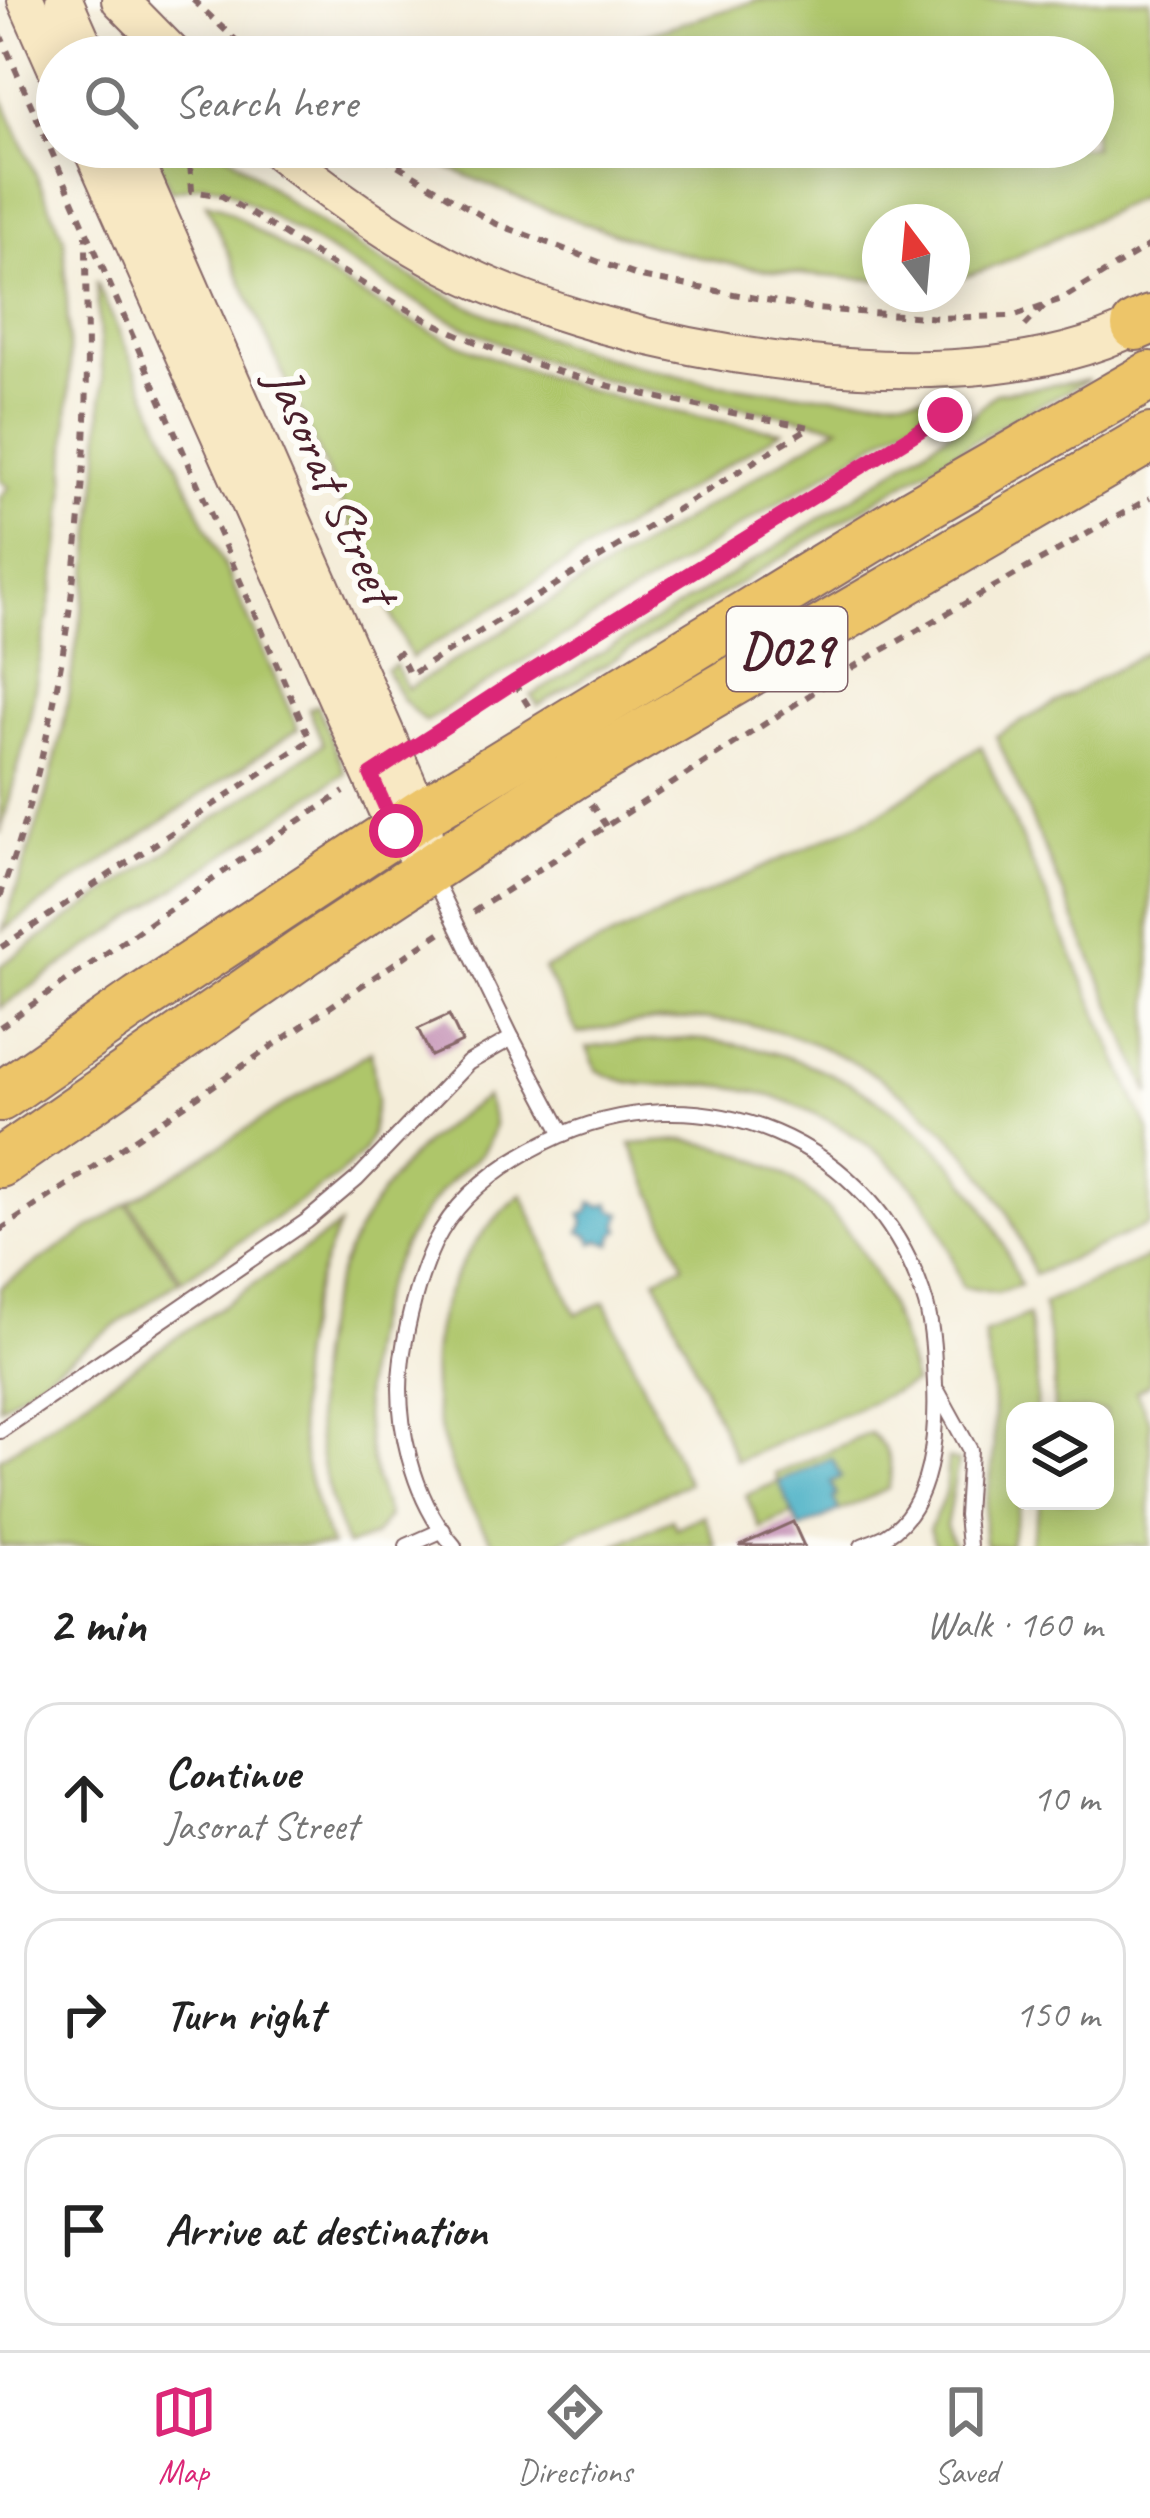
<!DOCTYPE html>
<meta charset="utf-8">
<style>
:root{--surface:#fff;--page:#f6f6f6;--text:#222;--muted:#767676;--line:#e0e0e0;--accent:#db2777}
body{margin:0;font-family:Caveat,sans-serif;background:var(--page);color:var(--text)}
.controls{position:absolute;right:36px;bottom:36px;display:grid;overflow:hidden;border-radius:24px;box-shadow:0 6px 30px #0003}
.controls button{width:108px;height:108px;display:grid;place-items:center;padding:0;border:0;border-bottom:3px solid var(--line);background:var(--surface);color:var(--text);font:60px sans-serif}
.compass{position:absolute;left:862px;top:204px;width:108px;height:108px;border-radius:50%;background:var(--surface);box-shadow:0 6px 30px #0003;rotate:344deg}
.stop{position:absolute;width:36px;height:36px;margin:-27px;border:9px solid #db2777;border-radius:50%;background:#fff}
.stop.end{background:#db2777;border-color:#fff;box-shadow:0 3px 12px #0008}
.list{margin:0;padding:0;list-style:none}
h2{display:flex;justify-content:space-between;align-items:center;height:156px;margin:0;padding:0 48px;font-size:51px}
h2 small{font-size:39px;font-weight:400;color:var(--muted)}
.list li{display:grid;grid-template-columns:78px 1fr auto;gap:36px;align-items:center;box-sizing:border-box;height:192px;margin:0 24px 24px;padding:0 24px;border:3px solid var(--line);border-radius:36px}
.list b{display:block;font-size:45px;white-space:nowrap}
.list p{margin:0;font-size:39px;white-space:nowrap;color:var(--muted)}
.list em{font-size:39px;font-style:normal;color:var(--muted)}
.icon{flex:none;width:66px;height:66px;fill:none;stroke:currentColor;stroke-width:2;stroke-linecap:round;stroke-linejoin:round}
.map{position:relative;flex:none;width:1150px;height:1546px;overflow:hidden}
.search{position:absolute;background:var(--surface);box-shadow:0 6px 30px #0003;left:36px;right:36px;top:36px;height:132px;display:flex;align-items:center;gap:30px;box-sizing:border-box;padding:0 42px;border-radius:66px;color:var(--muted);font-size:45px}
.sheet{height:804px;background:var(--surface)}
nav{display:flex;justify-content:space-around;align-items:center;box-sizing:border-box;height:168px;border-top:3px solid var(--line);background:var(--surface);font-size:33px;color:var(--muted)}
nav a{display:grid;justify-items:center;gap:6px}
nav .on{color:var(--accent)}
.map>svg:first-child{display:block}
.green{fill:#aec66b;stroke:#7c724b;stroke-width:3}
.water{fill:#45aec4;stroke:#486678;stroke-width:3}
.building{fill:#c899ba}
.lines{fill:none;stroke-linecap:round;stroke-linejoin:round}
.lane-casing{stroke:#866768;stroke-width:18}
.secondary-casing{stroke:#866768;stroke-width:40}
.highway-casing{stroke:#866768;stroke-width:52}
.path{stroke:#866768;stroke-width:6;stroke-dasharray:9 9;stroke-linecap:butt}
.lane{stroke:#fff;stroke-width:14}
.secondary{stroke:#f8e8c3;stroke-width:36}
.highway{stroke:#edc569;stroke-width:48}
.route{stroke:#db2777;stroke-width:15}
.labels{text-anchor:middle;stroke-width:12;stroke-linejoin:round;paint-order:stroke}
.shield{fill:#fdfcf7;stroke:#806168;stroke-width:3}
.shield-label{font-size:48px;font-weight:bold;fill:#4a1f2b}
.street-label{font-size:51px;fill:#4a1f2b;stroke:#fdfcf7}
</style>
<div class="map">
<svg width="1150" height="1546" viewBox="0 0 1150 1546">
<rect width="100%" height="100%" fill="#fdfcf7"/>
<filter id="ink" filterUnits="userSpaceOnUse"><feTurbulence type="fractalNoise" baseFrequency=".00833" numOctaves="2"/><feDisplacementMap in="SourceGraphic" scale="24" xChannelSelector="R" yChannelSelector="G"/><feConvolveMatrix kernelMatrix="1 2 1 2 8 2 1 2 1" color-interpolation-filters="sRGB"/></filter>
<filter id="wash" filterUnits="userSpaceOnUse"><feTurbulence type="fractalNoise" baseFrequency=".004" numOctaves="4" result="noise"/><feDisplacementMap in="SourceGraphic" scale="48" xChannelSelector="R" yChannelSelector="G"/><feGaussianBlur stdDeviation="2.7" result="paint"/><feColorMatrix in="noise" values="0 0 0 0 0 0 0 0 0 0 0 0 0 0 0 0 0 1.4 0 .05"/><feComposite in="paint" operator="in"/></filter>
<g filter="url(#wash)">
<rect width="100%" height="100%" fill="#f4edd9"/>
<g class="green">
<path d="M758,0H1150V192L1001,264L964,277L952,278V222H880V280C831,277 780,274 731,264C627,244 528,204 432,160L448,147H1093V57H571Z"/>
<polygon points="0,93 64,238 70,368 65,497 55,577 26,738 0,834 0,497 9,487 0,480"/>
<path d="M151,147C171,147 195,143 215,147C227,149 273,190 288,201C322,226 359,248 396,269C557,359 747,407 932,395L923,413L425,722L402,699L386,670L395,665L407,689L839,426C749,406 658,397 570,370C444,329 336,254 223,187L204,184L171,191Z"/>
<path d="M206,203L218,205C279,244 341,286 406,319C524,379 651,412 782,431L411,658Z"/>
<polygon points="96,281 298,729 3,930 46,797 63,727 90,562 99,469 103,381"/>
<polygon points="1089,380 1019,415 952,454 538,706 531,696 768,552 885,476 971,417 995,393"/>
<polygon points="1150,650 1150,1095 996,736"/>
<polygon points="317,705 345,773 0,1008 0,966 323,744 309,709"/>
<path d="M981,746L1150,1133L1149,1225L1034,1275C1025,1252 1017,1229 1005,1208C946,1107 832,1029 714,1020C669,1017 622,1024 578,1034L544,969L880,813Z"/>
<path d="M688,1039C814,1046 933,1112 994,1225C1004,1244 1012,1265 1020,1285L997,1293L962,1287C951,1255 941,1222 920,1195C875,1138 795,1094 723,1086C679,1081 637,1094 597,1070L587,1048L620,1043Z"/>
<polygon points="371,1051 377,1099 371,1134 363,1152 338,1176 182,1280 129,1203"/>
<path d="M486,1097C488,1104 493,1115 494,1123C494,1130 488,1143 484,1149C480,1157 471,1162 464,1168C446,1184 430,1204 416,1225C356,1318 350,1415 388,1517L374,1536L346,1546C333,1509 321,1470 317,1431C305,1335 344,1231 408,1160C431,1135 458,1116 486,1097Z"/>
<path d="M684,1140C822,1159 883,1257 914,1383L736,1461L656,1278L684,1265L631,1144Z"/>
<path d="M522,1194L576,1314L605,1302L688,1483L550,1546L495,1545C410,1429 405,1291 522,1194Z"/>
<polygon points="127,1204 179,1281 0,1407 0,1287"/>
<path d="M339,1226C286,1343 284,1427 331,1546H0V1458Z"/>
<polygon points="1150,1256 1150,1384 1136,1391 1150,1422 1150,1546 1029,1546 1041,1501 1105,1501 1105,1411 1054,1411 1054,1371 1043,1304"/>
<path d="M1028,1315L1037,1373L1036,1411H1015V1501H1021L1009,1546H986C979,1519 991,1488 993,1460C996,1418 992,1375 984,1334Z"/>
<path d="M870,1433C888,1447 895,1466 888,1489L800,1529L792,1514L760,1528L746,1495L778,1482L775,1474Z"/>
<polygon points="948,1459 958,1462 946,1526 954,1546 936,1546 929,1530 945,1495"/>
<polygon points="704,1515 716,1546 614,1546 672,1519 676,1528"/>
</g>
<g class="water">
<polygon points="591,1202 601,1206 609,1203 612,1210 622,1213 618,1224 621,1230 615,1233 611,1244 600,1240 593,1243 590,1236 580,1232 584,1222 581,1215 588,1212"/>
<polygon points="832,1458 841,1477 831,1482 837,1496 833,1498 839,1511 800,1529 779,1482"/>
</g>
<g id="blocks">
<g class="building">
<polygon points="449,1015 462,1042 431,1056 418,1029"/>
<polygon points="793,1522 804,1546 739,1546"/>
</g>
</g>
</g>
<g filter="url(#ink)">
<use href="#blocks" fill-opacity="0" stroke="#866768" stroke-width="3"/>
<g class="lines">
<defs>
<g id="lane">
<polyline points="433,876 512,1038 563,1134"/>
<polyline points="938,1392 970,1450 966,1515 969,1546"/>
<polyline points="0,1431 307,1221 357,1179 468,1063 512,1038"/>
<polyline points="407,1546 443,1530"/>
<path d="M454,1546C412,1498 394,1420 402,1358C408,1319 417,1280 434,1244C457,1197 500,1165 546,1142C699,1066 877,1139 926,1304C933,1330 934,1358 935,1385C937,1432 933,1507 887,1535C880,1540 870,1542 862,1546"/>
</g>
<g id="secondary">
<polyline points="26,0 57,70"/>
<polyline points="64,0 89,57"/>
<polyline points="120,0 176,57"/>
<polyline points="91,147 396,831 429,869"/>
<polyline points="129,147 421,814 424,835"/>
<path d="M273,147C327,191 384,232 446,265C613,354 981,419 1150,318"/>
</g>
<g id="highway">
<polyline points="1136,326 1150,320"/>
<polyline points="0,1097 139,1000 421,814 914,512 1150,376"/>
<polyline points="0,1163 307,950 573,775 1150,438"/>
</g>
</defs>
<use href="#lane" class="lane-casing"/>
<use href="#secondary" class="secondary-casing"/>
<use href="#highway" class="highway-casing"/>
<g class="path">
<polyline points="193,0 254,57"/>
<polyline points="0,34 310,740 0,948"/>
<polyline points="218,57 234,38"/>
<path d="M189,147L192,191L222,196C291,237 357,284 428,320C548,380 680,404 810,427L410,675L399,653L389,658"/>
<polyline points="367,147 494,223 640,277 816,309 940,318 1012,316 1062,299 1150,245"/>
<polyline points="1025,326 1045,305"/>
<polyline points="514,683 529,707"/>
<polyline points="420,743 945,415 960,398"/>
<polyline points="591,804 606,826"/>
<path d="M0,897C55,744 80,581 86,419C88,358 86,296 86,235"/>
<polyline points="473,912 853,667 1150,498"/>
<polyline points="0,1027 271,839 344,792"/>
<polyline points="0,1230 441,932"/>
</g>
<use href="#lane" class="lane"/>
<use href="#secondary" class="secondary"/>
<use href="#highway" class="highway"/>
</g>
</g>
<g class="lines" filter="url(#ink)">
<polyline class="route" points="396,831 371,775 514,682 945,415"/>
</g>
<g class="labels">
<rect class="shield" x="727" y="607" width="120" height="84" rx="9"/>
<g class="shield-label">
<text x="787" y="666">D029</text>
</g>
<g class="street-label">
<text transform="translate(333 485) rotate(66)" y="18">Jasorat Street</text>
</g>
</g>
</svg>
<div class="controls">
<button><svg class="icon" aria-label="layers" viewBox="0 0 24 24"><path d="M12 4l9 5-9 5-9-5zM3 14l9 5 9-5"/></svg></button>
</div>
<svg class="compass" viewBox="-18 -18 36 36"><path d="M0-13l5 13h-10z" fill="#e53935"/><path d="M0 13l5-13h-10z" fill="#767676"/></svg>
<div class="stop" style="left:396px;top:831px"></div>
<div class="stop end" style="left:945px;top:415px"></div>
<div class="search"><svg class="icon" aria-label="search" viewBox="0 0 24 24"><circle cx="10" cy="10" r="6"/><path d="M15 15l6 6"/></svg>Search here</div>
</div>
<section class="sheet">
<h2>2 min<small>Walk · 160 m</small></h2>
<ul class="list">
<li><svg class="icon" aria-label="ahead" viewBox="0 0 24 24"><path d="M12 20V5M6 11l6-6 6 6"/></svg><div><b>Continue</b><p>Jasorat Street</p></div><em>10 m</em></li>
<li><svg class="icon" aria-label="right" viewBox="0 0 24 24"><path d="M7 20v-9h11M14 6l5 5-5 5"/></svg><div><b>Turn right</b></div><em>150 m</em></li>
<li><svg class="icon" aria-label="arrive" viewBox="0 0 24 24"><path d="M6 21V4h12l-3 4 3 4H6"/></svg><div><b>Arrive at destination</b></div></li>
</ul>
</section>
<nav>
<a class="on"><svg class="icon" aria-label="map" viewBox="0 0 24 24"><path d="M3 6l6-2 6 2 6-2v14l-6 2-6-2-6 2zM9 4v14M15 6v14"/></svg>Map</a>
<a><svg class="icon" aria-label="directions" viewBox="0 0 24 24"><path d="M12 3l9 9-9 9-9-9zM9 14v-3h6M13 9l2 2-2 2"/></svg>Directions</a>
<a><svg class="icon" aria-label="saved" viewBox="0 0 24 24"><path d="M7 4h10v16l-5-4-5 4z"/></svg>Saved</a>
</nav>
